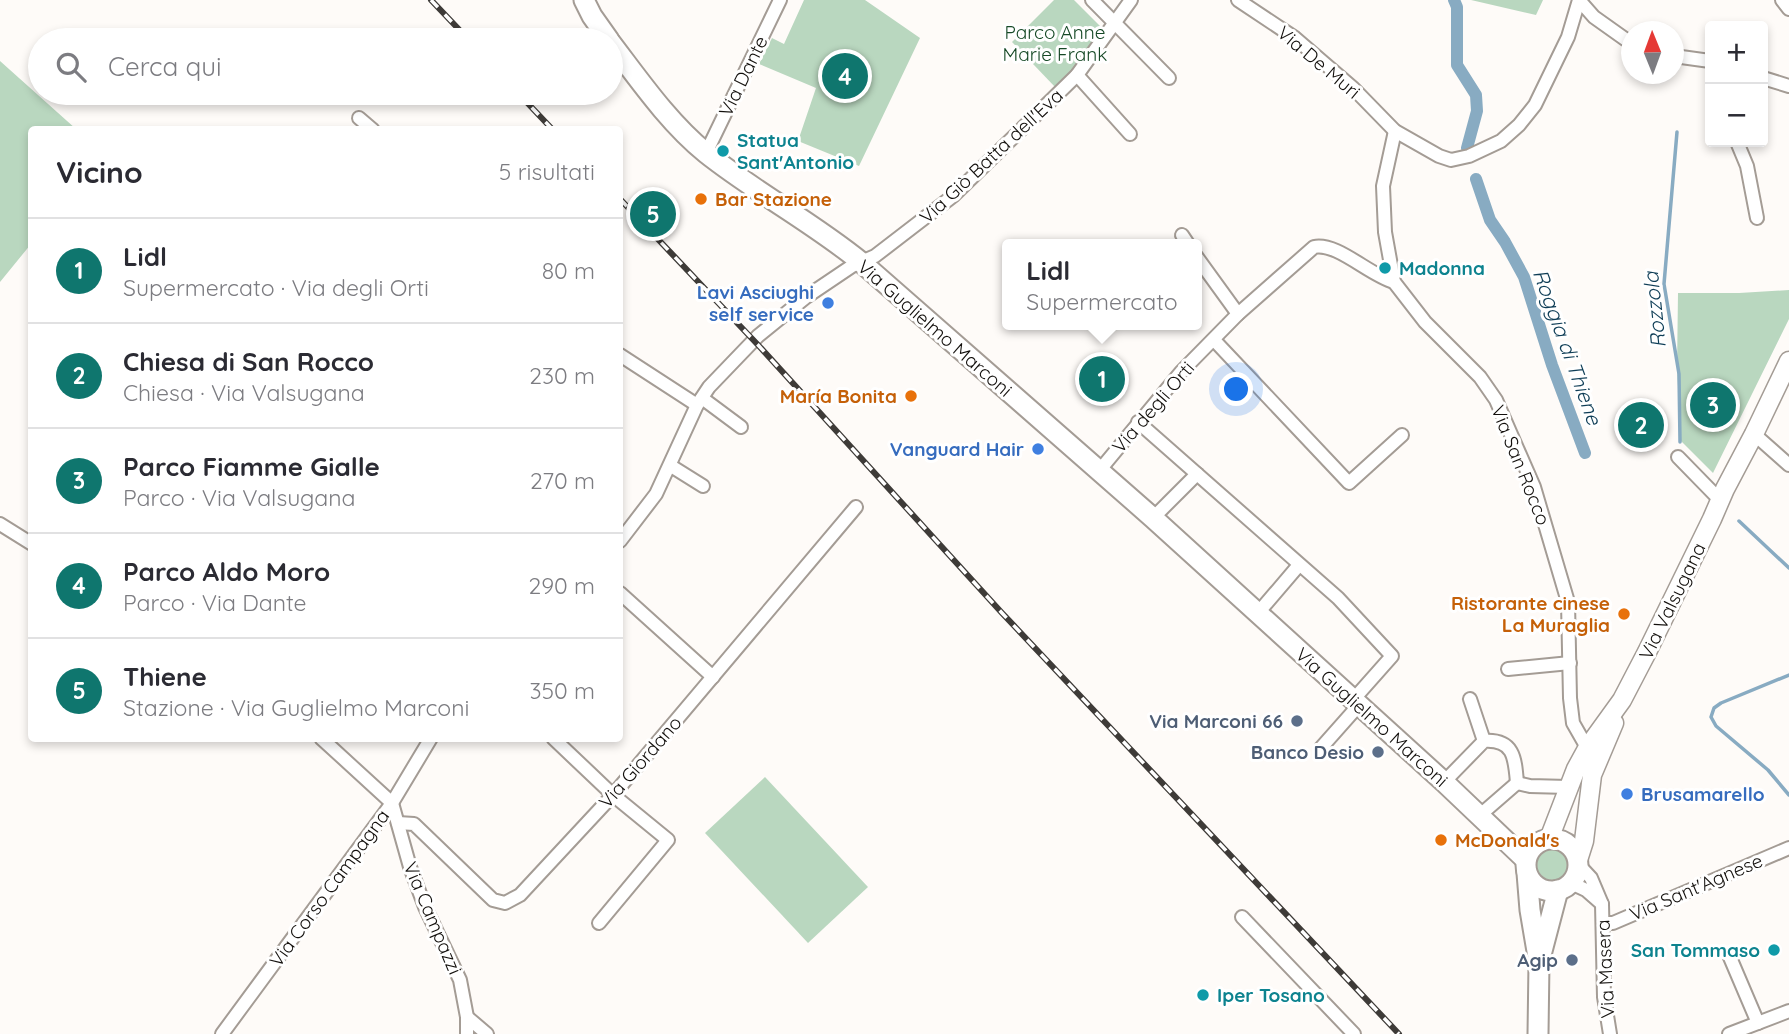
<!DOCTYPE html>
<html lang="it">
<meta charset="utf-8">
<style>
:root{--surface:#fff;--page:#f7f7f7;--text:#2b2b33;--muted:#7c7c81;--line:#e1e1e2;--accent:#0f766e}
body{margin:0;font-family:Quicksand,sans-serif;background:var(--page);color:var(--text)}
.controls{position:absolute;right:21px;top:21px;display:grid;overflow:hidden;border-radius:7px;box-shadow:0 4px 10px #0003}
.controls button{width:63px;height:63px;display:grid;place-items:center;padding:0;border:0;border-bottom:2px solid var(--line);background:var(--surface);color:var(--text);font:35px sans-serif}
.compass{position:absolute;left:1621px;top:21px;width:63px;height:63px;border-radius:50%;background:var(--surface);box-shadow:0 4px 10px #0003;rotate:359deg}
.you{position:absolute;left:1237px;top:390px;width:24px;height:24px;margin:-18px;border:5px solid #fff;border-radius:50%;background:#1a73e8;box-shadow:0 0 0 10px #1a73e833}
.badge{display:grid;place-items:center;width:46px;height:46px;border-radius:50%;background:var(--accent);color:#fff;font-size:23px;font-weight:700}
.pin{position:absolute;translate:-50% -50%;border:4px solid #fff;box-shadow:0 2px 7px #0006}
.popup{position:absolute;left:1002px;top:239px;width:200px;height:91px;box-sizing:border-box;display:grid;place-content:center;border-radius:7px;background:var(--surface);filter:drop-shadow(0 2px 5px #0005);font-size:23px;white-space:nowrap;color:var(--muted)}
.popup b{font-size:26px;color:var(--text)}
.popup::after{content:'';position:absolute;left:50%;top:100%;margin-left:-14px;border:14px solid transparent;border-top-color:var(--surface)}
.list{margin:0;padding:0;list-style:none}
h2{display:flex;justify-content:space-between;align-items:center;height:91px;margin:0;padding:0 28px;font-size:30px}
h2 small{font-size:23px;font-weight:400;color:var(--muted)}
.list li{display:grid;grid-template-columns:46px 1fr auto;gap:21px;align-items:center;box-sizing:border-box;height:105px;padding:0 28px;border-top:2px solid var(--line)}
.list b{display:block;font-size:26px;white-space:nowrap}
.list p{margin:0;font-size:23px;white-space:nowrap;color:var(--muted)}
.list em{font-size:23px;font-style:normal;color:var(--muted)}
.icon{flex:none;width:38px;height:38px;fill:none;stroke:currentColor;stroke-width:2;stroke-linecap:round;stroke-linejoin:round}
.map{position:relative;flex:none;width:1789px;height:1034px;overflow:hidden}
.search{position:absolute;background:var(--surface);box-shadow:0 4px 10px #0003;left:28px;top:28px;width:595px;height:77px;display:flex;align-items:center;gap:18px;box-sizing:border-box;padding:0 24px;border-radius:38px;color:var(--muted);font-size:26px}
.panel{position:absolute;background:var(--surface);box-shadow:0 4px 10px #0003;left:28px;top:126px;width:595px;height:616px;border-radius:7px}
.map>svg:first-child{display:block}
.green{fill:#b9d7bf}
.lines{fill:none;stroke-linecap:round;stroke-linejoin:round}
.stream{stroke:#88abc2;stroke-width:3.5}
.canal{stroke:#88abc2;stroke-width:12}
.street-casing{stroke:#a49c95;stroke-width:16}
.secondary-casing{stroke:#a49c95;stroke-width:21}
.primary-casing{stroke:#a49c95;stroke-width:23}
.street{stroke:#fff;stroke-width:12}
.secondary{stroke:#fff;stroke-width:18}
.primary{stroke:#fff;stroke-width:19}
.rail-casing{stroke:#3e3b38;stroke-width:6}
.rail{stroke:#fff;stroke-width:3.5;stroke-dasharray:10;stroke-linecap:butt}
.culture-dot{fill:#0f9aa8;stroke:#fff;stroke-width:2.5}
.food-dot{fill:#e8710a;stroke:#fff;stroke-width:2.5}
.shop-dot{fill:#3f7fe0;stroke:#fff;stroke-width:2.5}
.service-dot{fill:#5c6f8a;stroke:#fff;stroke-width:2.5}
.labels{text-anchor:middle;stroke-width:6;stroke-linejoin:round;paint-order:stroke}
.park-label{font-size:19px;fill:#164926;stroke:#fff}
.street-label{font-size:19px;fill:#120f0c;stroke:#fff}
.culture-label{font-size:19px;font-weight:bold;fill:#0d838f;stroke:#fff;text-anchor:start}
.food-label{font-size:19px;font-weight:bold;fill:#c56008;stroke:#fff;text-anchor:start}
.shop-label{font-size:19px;font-weight:bold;fill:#366cbe;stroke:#fff;text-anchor:end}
.service-label{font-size:19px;font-weight:bold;fill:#4e5e75;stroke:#fff;text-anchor:end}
.water-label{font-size:21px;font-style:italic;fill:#0e3d56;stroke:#fff}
</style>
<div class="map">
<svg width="1789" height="1034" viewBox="0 0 1789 1034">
<rect width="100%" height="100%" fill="#fefbf8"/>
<g class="green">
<polygon points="804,0 865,0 920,38 859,166 798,141 816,88 759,64 772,38 784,44"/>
<polygon points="1054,0 1074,0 1101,27 1084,55 1056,88 1012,42"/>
<polygon points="1471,0 1543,0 1536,15"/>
<polygon points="0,61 76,129 32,130 31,244 0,282"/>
<polygon points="1789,290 1789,319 1713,473 1681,441 1677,368 1678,293 1739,293"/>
<polygon points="765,777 868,887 808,943 705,833"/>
<circle cx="1553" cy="865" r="16"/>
</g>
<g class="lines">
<g class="stream">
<polyline points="1677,132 1664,284 1679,374 1680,442"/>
<polyline points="1739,521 1789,568"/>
<polyline points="1789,675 1721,703 1714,708 1711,717 1716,726 1768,770 1789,795"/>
</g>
<g class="canal">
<polyline points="1454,0 1457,7 1457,65 1476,95 1477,111 1467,148"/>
<polyline points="1476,179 1490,220 1505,242 1524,277 1552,365 1585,453"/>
</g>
<defs>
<g id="street">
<polyline points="1092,0 1169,78"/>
<polyline points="1238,0 1295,38 1353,88 1395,131 1439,156 1451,160 1469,156 1501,141 1519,125 1535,105 1568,37 1579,0"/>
<polyline points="1579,0 1594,17 1632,44"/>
<polyline points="1782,0 1789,9"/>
<polyline points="1674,56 1710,61"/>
<polyline points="1077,75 1130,134"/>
<polyline points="1763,78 1789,86"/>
<polyline points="359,118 373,130"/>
<polyline points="1395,131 1383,186 1385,232 1394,282 1425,322 1480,377 1496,400 1534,487 1568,602 1570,698 1573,723 1589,751"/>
<polyline points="1737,142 1747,166 1757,218"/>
<polyline points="706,153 780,0"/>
<polyline points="1182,235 1188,244"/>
<polyline points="1196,256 1238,314"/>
<polyline points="1214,340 1349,483 1402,435"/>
<polyline points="620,355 697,405"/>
<polyline points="702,398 741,427"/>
<polyline points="1138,422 1338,598 1392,656 1353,700"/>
<polyline points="1754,434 1789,465"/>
<polyline points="1678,457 1720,500"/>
<polyline points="671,466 703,486"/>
<path d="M1099,471L1181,372L1238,314L1314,247C1337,242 1369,275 1394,282"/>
<polyline points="1153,518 1197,474"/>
<polyline points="0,524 32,544"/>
<polyline points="620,541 656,494 697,405 709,387 733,362 758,336 806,297 852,266 875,256 953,196 1077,75 1131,0"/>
<polyline points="620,593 713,677"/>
<polyline points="1258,613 1299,565"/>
<polyline points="1508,669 1570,663"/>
<polyline points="1470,699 1484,741"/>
<polyline points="321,738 392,803 410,867 425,907 460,980 467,1017 467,1034"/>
<polyline points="553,738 613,795 668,840 599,923"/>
<polyline points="1320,749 1359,705"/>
<path d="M1444,782L1484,741C1514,739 1515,758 1517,783"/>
<polyline points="1517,783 1530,786 1568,787"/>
<polyline points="1479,816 1517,783"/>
<polyline points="398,823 414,824 493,900 505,903 520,895 613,795 856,507"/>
<polyline points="1578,864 1591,878 1602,904 1604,997 1610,1034"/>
<polyline points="1571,883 1586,890 1602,904"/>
<polyline points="1242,917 1354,1034"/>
<polyline points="1603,923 1613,923 1789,848"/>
<polyline points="1729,955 1758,1023"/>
<polyline points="467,1017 487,1034"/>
<polyline points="222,1034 392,803 431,738"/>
<polyline points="1729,1034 1789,1011"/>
</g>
<g id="secondary">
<polyline points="1549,839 1576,769 1588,747 1622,700 1647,652 1712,519 1725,489 1754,434 1789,361"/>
<polyline points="1578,860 1584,841 1592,775 1614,723"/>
</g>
<g id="primary">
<polyline points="584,0 592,16 609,40"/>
<path d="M611,43C640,81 669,123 706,153C755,192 812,222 861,262L1153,518L1444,782L1526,860"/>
<circle cx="1552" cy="865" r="26"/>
<polyline points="1527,873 1530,910 1539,963 1538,1034"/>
<polyline points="1542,951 1558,890"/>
</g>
</defs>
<use href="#street" class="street-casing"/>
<use href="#secondary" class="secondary-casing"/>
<use href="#primary" class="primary-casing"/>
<use href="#street" class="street"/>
<use href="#secondary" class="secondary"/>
<use href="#primary" class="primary"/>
<defs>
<g id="rail">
<polyline points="431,0 469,40"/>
<polyline points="518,93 553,130"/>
<polyline points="620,199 759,346 1002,613 1399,1034"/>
</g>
</defs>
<use href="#rail" class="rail-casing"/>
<use href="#rail" class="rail"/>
</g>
<g class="culture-dot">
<circle cx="723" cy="151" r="7"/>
<circle cx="1385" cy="268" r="7"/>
<circle cx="1774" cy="950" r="7"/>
<circle cx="1203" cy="995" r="7"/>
</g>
<g class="food-dot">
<circle cx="701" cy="199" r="7"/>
<circle cx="911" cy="396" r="7"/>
<circle cx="1624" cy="614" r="7"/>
<circle cx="1441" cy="840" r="7"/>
</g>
<g class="shop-dot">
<circle cx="828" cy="303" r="7"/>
<circle cx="1038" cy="449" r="7"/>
<circle cx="1627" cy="794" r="7"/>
</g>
<g class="service-dot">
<circle cx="1297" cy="721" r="7"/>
<circle cx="1378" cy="752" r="7"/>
<circle cx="1572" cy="960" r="7"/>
</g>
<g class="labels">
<g class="park-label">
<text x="1055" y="39">Parco Anne<tspan x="1055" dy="22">Marie Frank</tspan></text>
</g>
<g class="street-label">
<text transform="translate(1319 62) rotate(40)" y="7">Via De Muri</text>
<text transform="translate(743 76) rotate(-64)" y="7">Via Dante</text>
<text transform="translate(991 156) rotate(-43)" y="7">Via Giò Batta dell'Eva</text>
<text transform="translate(935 328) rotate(41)" y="7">Via Guglielmo Marconi</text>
<text transform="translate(1153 407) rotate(-49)" y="7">Via degli Orti</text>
<text transform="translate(1521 465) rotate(68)" y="7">Via San Rocco</text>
<text transform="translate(1672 601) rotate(-64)" y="7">Via Valsugana</text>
<text transform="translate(1372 717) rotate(42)" y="7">Via Guglielmo Marconi</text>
<text transform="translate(640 762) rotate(-49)" y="7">Via Giordano</text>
<text transform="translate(1696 887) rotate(-23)" y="7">Via Sant'Agnese</text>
<text transform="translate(329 888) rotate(-54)" y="7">Via Corso Campagna</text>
<text transform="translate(433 918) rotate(67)" y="7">Via Campazzi</text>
<text transform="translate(1605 969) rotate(-93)" y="7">Via Masera</text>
</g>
<g class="culture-label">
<text x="737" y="147">Statua<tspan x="737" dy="22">Sant'Antonio</tspan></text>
<text x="1399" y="275">Madonna</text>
<text x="1760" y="957" text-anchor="end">San Tommaso</text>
<text x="1217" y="1002">Iper Tosano</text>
</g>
<g class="food-label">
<text x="715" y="206">Bar Stazione</text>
<text x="897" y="403" text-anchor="end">María Bonita</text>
<text x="1610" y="610" text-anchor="end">Ristorante cinese<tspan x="1610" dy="22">La Muraglia</tspan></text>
<text x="1455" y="847">McDonald's</text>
</g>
<g class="shop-label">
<text x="814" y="299">Lavi Asciughi<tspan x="814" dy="22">self service</tspan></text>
<text x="1024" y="456">Vanguard Hair</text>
<text x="1641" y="801" text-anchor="start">Brusamarello</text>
</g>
<g class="service-label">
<text x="1283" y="728">Via Marconi 66</text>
<text x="1364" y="759">Banco Desio</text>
<text x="1558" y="967">Agip</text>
</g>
<g class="water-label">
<text transform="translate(1655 310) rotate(-96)" y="7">Rozzola</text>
<text transform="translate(1567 347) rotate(70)" y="7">Roggia di Thiene</text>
</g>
</g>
</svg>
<div class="controls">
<button>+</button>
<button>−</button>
</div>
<svg class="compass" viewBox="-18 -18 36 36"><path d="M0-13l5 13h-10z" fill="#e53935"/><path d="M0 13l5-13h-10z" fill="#7c7c81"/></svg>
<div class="you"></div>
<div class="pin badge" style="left:1102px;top:379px">1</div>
<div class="popup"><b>Lidl</b>Supermercato</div>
<div class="pin badge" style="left:1641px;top:425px">2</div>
<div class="pin badge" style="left:1713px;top:405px">3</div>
<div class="pin badge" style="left:845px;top:76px">4</div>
<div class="pin badge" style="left:653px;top:214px">5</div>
<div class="search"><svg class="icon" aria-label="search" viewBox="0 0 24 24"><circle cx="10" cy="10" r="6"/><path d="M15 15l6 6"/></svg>Cerca qui</div>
<section class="panel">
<h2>Vicino<small>5 risultati</small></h2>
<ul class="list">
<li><span class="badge">1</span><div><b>Lidl</b><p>Supermercato · Via degli Orti</p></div><em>80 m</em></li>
<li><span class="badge">2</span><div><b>Chiesa di San Rocco</b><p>Chiesa · Via Valsugana</p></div><em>230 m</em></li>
<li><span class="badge">3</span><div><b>Parco Fiamme Gialle</b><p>Parco · Via Valsugana</p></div><em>270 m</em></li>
<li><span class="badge">4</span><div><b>Parco Aldo Moro</b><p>Parco · Via Dante</p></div><em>290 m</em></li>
<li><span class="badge">5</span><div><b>Thiene</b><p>Stazione · Via Guglielmo Marconi</p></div><em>350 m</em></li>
</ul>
</section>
</div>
